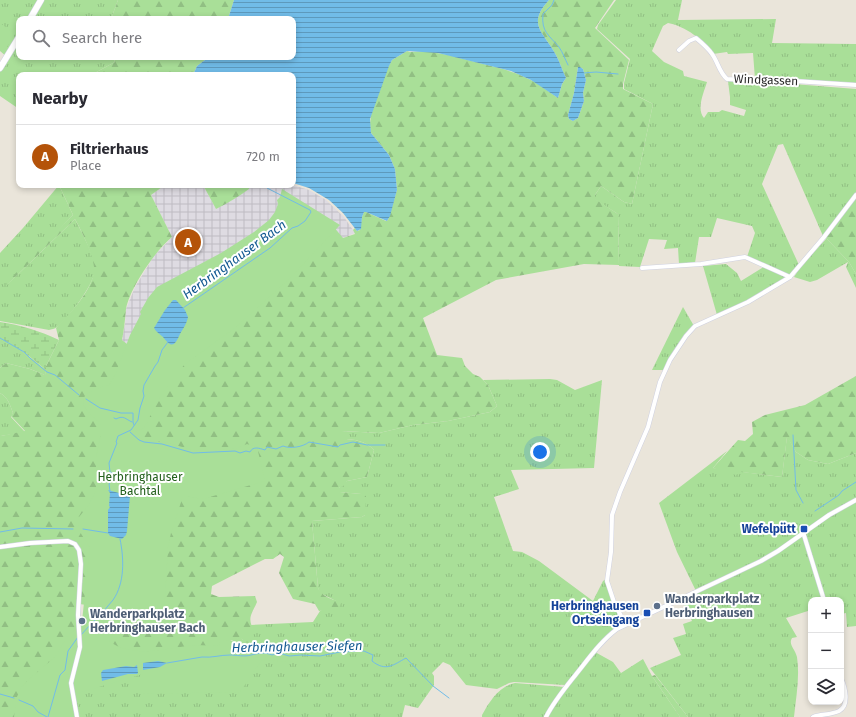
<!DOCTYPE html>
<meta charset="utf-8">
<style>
:root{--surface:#fff;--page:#f2f2f3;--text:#2b2b33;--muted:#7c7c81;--line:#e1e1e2;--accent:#b45309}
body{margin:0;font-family:"Fira Sans",sans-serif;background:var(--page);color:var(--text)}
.controls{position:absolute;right:12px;bottom:12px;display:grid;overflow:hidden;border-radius:8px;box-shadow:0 2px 6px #0003}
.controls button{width:36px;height:36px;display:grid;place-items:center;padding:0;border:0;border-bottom:1px solid var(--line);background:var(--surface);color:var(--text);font:20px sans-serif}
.you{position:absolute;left:540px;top:452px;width:14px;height:14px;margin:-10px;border:3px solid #fff;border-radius:50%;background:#1a73e8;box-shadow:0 0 0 6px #1a73e833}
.badge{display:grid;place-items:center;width:26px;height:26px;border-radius:50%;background:var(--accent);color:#fff;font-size:13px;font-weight:700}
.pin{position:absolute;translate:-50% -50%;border:2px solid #fff;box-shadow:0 1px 4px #0006}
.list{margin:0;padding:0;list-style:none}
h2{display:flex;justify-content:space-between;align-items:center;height:52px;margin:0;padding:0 16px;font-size:17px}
h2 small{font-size:13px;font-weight:400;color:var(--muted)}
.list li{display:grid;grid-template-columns:26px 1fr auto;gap:12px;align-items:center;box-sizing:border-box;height:64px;padding:0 16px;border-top:1px solid var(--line)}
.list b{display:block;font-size:15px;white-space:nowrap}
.list p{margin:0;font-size:13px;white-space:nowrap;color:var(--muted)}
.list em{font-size:13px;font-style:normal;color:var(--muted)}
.icon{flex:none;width:22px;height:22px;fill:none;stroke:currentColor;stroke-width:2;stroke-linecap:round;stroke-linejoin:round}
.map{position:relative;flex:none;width:856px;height:717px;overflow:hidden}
.search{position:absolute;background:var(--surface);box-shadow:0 2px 6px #0003;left:16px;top:16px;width:280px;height:44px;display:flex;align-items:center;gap:10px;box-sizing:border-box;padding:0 14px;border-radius:8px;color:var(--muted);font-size:15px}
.panel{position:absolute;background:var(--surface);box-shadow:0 2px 6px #0003;left:16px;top:72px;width:280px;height:116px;border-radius:8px}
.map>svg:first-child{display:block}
.industrial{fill:url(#industrial-grid)}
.grass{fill:url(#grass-tufts);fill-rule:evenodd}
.forest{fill:url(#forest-firs);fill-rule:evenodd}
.wetland{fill:url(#wetland-marsh)}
.park{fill:#a9df98}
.water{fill:url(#water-rules)}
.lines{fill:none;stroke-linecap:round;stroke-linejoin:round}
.stream{stroke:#71bce8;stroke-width:1}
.street-casing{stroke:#cfd1e0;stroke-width:5}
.secondary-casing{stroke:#cfd1e0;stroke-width:7}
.street{stroke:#fff;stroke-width:4}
.secondary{stroke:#fff;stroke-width:6}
.transit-dot{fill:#1a4fb4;stroke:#fff;stroke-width:1.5}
.service-dot{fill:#5c6f8a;stroke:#fff;stroke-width:1.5}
.labels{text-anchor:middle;stroke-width:4;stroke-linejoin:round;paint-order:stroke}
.street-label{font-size:12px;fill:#282828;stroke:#fff}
.park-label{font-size:12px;fill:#24601c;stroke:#fff}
.transit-label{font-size:12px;font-weight:bold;fill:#164399;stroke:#fff;text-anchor:end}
.service-label{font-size:12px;font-weight:bold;fill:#4e5e75;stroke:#fff;text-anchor:start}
.water-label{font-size:13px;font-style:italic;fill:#135991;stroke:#fff}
</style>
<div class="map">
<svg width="856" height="717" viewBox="0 0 856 717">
<defs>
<pattern id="industrial-grid" width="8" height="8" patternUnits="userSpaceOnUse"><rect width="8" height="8" fill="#dedbe2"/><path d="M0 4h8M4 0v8" fill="none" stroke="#bebcc2"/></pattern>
<pattern id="grass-tufts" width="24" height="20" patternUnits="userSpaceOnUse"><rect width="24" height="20" fill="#a9df98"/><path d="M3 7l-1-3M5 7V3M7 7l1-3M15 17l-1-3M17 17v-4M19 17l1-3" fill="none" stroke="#91bf83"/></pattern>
<pattern id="forest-firs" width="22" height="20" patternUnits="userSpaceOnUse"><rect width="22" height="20" fill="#a9df98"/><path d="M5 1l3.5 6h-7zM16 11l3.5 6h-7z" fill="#91bf83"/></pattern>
<pattern id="wetland-marsh" width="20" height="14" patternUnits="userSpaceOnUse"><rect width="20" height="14" fill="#a9df98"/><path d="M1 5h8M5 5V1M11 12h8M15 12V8" fill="none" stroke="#91bf83"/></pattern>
<pattern id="water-rules" width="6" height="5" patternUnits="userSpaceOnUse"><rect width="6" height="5" fill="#71bce8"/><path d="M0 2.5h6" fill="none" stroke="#5d99bc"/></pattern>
</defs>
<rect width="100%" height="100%" fill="#eae5da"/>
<polygon class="industrial" points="165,185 203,185 216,209 249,189 249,185 293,185 309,190 326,200 344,217 355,233 343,238 161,371 122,340 125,324 126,309 135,287 154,256 172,237 151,195"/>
<g class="grass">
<polygon points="0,0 41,0 30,19 19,19 19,37 7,57 0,51"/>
<polygon points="43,0 118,0 111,19 32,19"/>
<path d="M616,0H682L678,20L776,19L772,43L856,44V84L782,79L781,83L856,89V197L826,238L849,262L856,274V288L846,267L848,262L817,280L810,282L794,277L801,266L826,239V233L823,236L783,144L778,145L762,184L799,265L785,279L737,306L717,315L703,266L726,264L737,273L741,281L762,268L763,265L747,257L755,233L752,226L717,218L711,237H699L695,263L679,264L678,248L664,249L667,240L649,239L640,267L619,266L618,214L594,199L595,195L601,186L624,202L632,204L653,104L624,89V83L630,59L597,29L598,25ZM668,23C685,26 704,40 713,54L727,52L728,54L753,53L755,79H770V82L728,81L730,97V105L746,110L744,116L722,110L719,112H708L704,118C696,109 704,92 707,82L684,76L683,71L664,62L652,51L663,26Z"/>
<polygon points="19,40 19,57 113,57 115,62 91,75 19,75 19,109 0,96 0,72"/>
<path d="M59,185L73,215L7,285L75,219C81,231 96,258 95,271C93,285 69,318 57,327C55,329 51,329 49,330L0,321V253L23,228Z"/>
<polygon points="683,307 694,326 665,370 652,370"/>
<path d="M0,338C17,345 31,358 46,370L45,375L30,369L6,363L0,368Z"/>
<path d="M550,379L557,380L575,390L602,380L594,468L511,470L519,489L494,497L513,551L522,552L539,561L593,601L603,581L606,579L624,622L605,638L565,685L514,682L509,683L497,689L466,685L450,665L443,662L432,673L434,676V685L418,708L405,705L402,717H79L72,684L200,656L240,637L243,640L251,625L313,622L320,611L336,601L320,593L318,588L312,521L362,517L365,515L361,494L339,492V488L347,481L367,477L374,450C366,441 354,439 342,439V431L379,433L413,425L448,421L490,412L497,406L488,385L483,380Z"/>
<path d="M0,393C8,397 10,405 13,413L11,417L25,432L1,436V438H0Z"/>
<path d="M787,436L796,452L808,460L828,464L856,453V626L847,627L846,613L841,614V600H811V610L786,618L797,637L792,638C788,644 795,649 797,657C800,677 796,698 794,717H688L650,668L681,655L673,638L686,634L683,624L692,621L683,602L696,595V591L677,552L659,503L727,451L713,468L782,477Z"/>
<polygon points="595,652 613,662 621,673 643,659 652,676 680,717 548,717 557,702"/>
<path d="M515,683L564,687L545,717H482V715C489,702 499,686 515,683Z"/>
</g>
<g class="forest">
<polygon points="118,0 234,0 228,19 111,19"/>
<path d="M549,0H614L595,28L629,60L623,84V89L653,104L632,204L624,202L601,186L595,195V199L618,214L619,265L584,264L496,280L423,318L437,355L462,358L465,366L473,374L480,377L488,385L497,406L490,412L448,421L413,425L379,433L342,431V439C354,439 366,441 374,450L367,477L347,481L345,485L339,488L340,492L361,494L366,496L365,515L362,517L312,521L318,588C321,595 331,600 339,601L341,603L339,608L319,611L315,604L293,599L279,573L284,557L280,554L273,559H265L212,586L211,594L219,597L255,596L257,602C252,614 246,619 255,631L248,647L241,644L243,640L240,638L237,639L235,641L232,640L200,656L177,660L158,657L77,671L76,668L72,684L79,717H0V438H1V436L25,431L11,416L13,413C10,405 8,397 0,393V368L6,363L30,369L45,375L46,366L59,340L56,328C70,313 91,292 94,272C96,260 81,230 75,219L7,285L6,283L73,215L59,185H165L151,195L172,237C155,251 130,288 126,309C125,320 124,330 122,340L161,371L164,372L213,305L278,242L328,220L343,238L355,234L353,230L355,228L357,231L360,230L362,217L364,212H366L386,221L388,220L397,190L395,169L389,155L371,133L370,124L371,115L386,71L392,60L407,51L410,52L426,51L448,55L503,69L518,74L535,82L558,98L562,84L566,78C562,70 560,62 556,55C544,32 526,25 549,0ZM578,67H580L583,69L586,80L583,93L584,101L578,118L573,121L569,119L568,115L574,93ZM109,490L130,496L127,531L126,535L122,539L110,536L108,533V510L110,507L109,505ZM64,539C67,540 72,540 76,543C88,553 81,588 80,604L86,605L84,628L80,631C79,626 77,620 77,615C76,600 85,559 76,547C71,541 64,542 58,543Z"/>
<polygon points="113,57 209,57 197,66 193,75 91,75 115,62"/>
<path d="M203,185H249V189C238,197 228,203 216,209Z"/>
<polygon points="856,197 856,274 849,262 826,238"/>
<polygon points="856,376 856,453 828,464 808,460 796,452 787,437 782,477 741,472 736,475 713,468 738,440 745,441 753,434 752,422 765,415 805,405"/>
<polygon points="655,675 688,717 680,717 652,676"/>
</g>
<path class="wetland" d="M0,322C21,325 40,331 59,340L46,366V370L24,352L0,338Z"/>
<g class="park">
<polygon points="0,23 15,34 4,52 0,50"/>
<path d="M282,189L340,225L290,278L236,327L184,365L160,397L144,428L135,432V436L144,440L168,443L193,450L203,452L237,448L247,444L257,447L265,481L203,499L183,496L171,533L168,547L164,615H161L160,621L143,618L124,625L119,622L109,641C135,660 167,647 197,645C204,645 211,646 219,646L220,641L223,640L293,647V662L262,660L240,692L143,694V674L75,694L78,717H14L16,699L21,688L27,681L55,657L68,635L79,627L82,621L90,548L80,532L78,526L79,517L88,506L96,491V457L101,434V425C96,419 90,415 86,409C75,393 99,388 109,385L115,375L130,335L141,314L140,312L148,298L157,287L221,253L254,232L269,220L275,212L278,204L277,200L280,197Z"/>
</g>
<g class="water">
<path d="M234,0H549C526,25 544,32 556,55C560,62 562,70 566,78L562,84L558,98L531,80L511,71L438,53L407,51L392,60L389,66L370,119L371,133L389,155L395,169L397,190L390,216L387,221L366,212H364L362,217L361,229L357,231L343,213L329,200L309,188L293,183V75H193L197,66L209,57H293V19H228Z"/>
<polygon points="578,67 580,67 583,69 586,80 583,93 584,101 578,118 573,121 569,119 568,115 574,93"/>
<path d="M173,300H176L185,310L188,317C187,323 183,329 180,334C174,348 171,347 163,337C160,334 156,332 154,328L165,310Z"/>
<polygon points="108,490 130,496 127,531 126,535 122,539 110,536 108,533 108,510 110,507 109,506 110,493"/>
<polygon points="158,661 167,663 160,667 143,670 143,663"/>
<polygon points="137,665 138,673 137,674 128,674 102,681 101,673 103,670 126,666 134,667"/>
</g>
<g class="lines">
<g class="stream">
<path d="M554,0L552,5L543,14C541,32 549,35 559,47C563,53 565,59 568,65"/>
<polyline points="584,73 596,72 618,74"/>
<polyline points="183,308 270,248 292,228 298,226 305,221 311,212 310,210 267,188 265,185"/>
<polyline points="0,338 24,352 31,359 47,372 55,375 79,395"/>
<polyline points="86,399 100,408 121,413 133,413 133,422 134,425"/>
<path d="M114,418L116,419C124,415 125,419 132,422"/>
<path d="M130,432L139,440L144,442L162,444L193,453L235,451L240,453L246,451L250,452C253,446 259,448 265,450L267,447L276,449L283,446C290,449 303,447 309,442L338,447L340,445L353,442L367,445H385"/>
<polyline points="793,435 796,490 803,503"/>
<polyline points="110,491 109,484 114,477 114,474 110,472 109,463 117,443 116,442 118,436 131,430 138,420 140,408 144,396 143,391 144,385 155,366 158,362 162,350 168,342"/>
<polyline points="815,511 839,495 842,491 856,482"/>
<polyline points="83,529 108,533"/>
<polyline points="0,532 22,528 73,529"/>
<path d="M81,635C91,623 103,613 113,600C125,583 124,558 120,539"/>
<path d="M167,663L202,657C212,658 220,655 230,655C236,655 245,657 251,655C259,653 265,652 272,655L279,653L289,656L301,655L320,656L340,652L364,651L373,655L372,661C386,672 393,665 406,658L433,686L449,698"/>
<polyline points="0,694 14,698"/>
<polyline points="19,700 33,706 38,712 47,717"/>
<polyline points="48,717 60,675 65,670 68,651 78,637"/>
</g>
<defs>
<g id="street">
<path d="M679,50L689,41L696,38C702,43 708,48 712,54C718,62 719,72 727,79L745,80H779L856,85"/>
<polyline points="642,268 701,264 745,257 790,277"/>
<polyline points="803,532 824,600"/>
<polyline points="0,547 30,543 68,541 75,544 79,550 81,564 78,615 80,647 71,683 77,717"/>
<polyline points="625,624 614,602 607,581 611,552 612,515 620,492 648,427 660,382 670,360 686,336 695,326 748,302 790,277 824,237 856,195"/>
<path d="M546,717C554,701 565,688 577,673C589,658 601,641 617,629L761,561L778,551L829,515L856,500"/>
<path d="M813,717C821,714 831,715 839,711C850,705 845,687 841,678"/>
</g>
<g id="secondary">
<polyline points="30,19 41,0"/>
<polyline points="0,68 19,37"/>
</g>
</defs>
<use href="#street" class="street-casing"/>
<use href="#secondary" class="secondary-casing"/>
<use href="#street" class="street"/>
<use href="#secondary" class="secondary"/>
</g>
<g class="transit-dot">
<rect x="800" y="525" width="8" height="8" rx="2"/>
<rect x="643" y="609" width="8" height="8" rx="2"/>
</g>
<g class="service-dot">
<circle cx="657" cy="606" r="4"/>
<circle cx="82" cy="621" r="4"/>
</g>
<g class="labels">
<g class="street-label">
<text transform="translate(766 80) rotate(2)" y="4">Windgassen</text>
</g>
<g class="park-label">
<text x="140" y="481">Herbringhauser<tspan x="140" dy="14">Bachtal</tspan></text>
</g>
<g class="transit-label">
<text x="796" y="533">Wefelpütt</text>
<text x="639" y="610">Herbringhausen<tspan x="639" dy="14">Ortseingang</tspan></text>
</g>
<g class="service-label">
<text x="665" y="603">Wanderparkplatz<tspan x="665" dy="14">Herbringhausen</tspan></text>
<text x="90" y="618">Wanderparkplatz<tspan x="90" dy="14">Herbringhauser Bach</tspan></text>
</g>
<g class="water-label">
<text transform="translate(234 259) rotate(-36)" y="5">Herbringhauser Bach</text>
<text transform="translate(297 646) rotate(-1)" y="5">Herbringhauser Siefen</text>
</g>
</g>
</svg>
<div class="controls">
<button>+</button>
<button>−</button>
<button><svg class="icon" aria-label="layers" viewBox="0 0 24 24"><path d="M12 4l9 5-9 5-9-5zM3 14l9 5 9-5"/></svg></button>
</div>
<div class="you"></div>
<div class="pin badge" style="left:188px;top:242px">A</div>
<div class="search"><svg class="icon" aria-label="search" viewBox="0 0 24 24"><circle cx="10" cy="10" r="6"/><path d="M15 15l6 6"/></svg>Search here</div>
<section class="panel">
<h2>Nearby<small></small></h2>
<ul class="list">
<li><span class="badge">A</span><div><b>Filtrierhaus</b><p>Place</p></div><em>720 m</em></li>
</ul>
</section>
</div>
